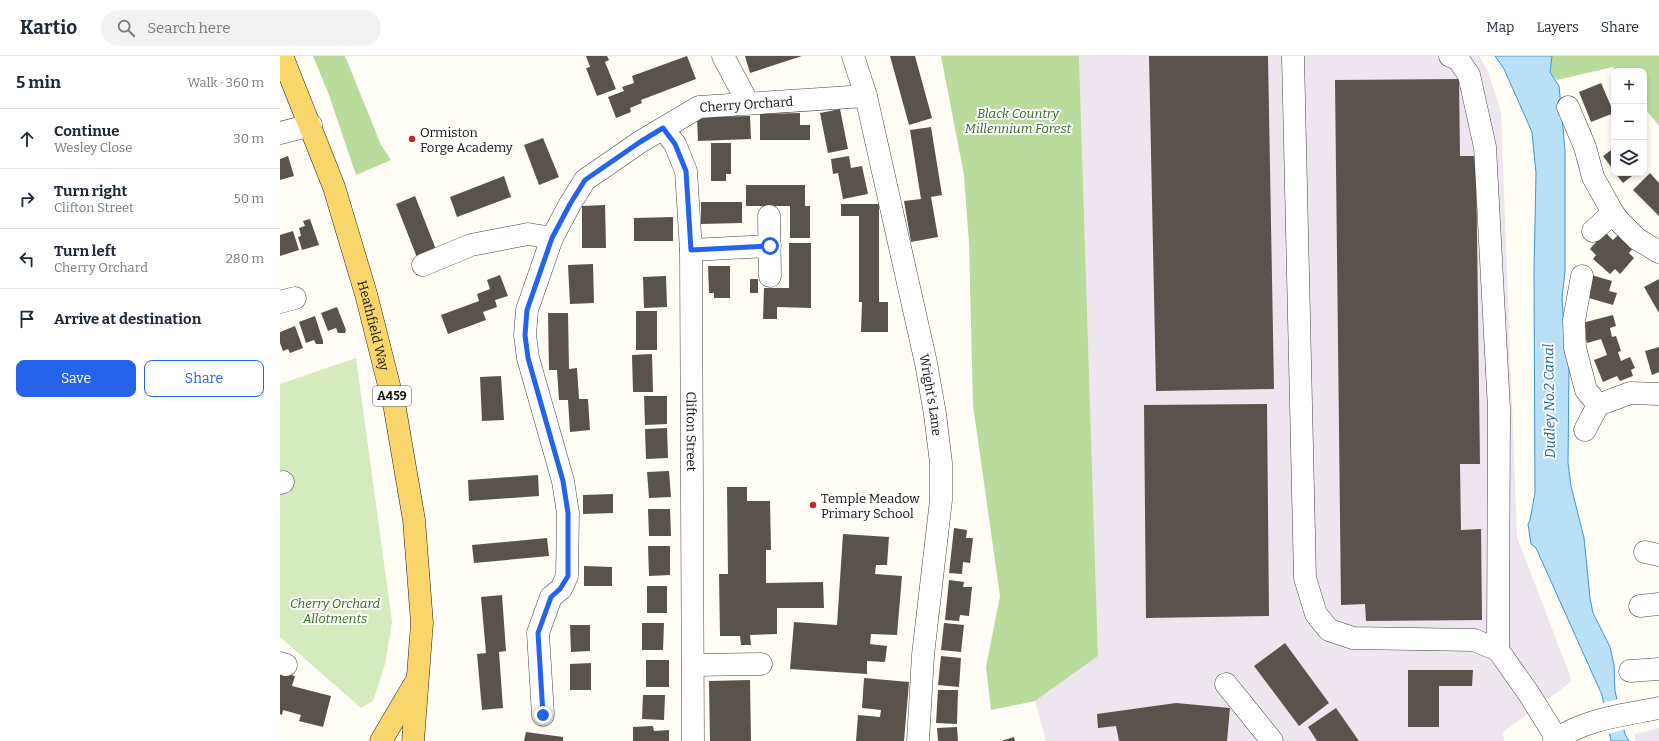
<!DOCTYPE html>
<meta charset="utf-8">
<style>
:root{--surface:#fff;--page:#f2f2f3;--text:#1f2937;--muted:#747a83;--line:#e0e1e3;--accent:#2563eb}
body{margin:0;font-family:Bitter,serif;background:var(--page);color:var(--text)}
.controls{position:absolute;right:12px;top:12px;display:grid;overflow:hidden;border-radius:8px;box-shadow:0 2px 6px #0003}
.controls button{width:36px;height:36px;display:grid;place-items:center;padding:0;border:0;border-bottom:1px solid var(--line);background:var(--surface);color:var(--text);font:20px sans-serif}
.stop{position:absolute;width:12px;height:12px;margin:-9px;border:3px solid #2563eb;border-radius:50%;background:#fff}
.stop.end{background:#2563eb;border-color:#fff;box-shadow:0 1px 4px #0008}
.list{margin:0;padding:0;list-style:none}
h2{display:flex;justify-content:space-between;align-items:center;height:52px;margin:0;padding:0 16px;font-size:17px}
h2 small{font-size:13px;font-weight:400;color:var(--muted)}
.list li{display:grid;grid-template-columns:26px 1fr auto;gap:12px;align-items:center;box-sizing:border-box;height:60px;padding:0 16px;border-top:1px solid var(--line)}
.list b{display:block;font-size:15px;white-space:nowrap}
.list p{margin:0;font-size:13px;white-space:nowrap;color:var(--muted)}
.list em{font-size:13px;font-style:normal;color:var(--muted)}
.actions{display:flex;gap:8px;padding:12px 16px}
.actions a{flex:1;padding:9px 0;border:1px solid var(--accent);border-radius:8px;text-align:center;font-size:14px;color:var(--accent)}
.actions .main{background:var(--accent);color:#fff}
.icon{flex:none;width:22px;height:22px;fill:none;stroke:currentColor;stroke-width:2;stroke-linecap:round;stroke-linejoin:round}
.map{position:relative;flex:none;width:1379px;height:685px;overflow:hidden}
header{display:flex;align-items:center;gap:24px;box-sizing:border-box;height:56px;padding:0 20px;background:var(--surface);border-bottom:1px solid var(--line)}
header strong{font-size:19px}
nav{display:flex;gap:22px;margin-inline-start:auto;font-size:14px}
.search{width:280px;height:36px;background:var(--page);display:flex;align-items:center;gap:10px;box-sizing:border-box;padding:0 14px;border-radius:22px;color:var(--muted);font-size:15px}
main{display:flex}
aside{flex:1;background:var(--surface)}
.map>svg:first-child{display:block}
.industrial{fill:#eee6ef}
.green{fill:#d5ebbd}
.forest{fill:#b9dc9c}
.water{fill:#b9e0f7;stroke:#3f96cf}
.pier{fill:#fffdf5}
.building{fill:#5a524d}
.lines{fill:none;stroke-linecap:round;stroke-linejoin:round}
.minor-casing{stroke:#444;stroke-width:23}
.major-casing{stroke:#222;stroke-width:23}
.minor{stroke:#fff;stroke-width:22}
.major{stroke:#f9d66b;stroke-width:22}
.route{stroke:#2563eb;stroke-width:5}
.poi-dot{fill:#c4262e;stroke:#fff;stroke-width:1.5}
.labels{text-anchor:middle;stroke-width:4;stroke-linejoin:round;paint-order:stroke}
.shield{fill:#fff;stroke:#585858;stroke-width:1}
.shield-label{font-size:12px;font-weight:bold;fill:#111}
.street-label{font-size:13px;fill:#111;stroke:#fff}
.park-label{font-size:13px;font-style:italic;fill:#2f6b1f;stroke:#fff}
.poi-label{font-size:13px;fill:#111;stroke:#fff;text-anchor:start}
.water-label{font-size:14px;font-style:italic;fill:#1768a6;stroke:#fff}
</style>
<header>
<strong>Kartio</strong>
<div class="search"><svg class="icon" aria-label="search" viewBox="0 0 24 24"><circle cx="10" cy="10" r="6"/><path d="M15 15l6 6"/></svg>Search here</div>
<nav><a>Map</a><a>Layers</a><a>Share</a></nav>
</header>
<main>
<aside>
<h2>5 min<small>Walk · 360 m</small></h2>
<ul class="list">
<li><svg class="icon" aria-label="ahead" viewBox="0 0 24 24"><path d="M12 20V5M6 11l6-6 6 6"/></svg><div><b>Continue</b><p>Wesley Close</p></div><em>30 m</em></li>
<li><svg class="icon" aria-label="right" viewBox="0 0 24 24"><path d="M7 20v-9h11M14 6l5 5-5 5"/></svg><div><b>Turn right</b><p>Clifton Street</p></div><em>50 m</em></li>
<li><svg class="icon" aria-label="left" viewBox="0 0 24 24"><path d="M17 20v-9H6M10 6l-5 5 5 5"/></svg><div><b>Turn left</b><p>Cherry Orchard</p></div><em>280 m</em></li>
<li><svg class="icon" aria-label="arrive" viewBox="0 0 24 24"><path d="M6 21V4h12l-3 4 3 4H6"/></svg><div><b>Arrive at destination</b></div></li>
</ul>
<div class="actions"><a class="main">Save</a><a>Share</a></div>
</aside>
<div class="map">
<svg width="1379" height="685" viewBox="0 0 1379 685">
<rect width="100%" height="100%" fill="#fffdf5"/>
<g class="industrial">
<polygon points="799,0 1199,0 1208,15 1221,56 1237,481 1292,625 1223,676 1224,685 766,685 755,645 818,600"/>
<polygon points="1379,672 1379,685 1355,685 1355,678"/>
</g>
<polygon class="green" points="76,302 112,566 105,608 93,645 81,652 0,581 0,439 11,435 4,419 0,420 0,328"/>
<g class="forest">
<polygon points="33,0 65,0 101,89 111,104 76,119 49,39"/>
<polygon points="661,0 799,0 818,600 755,645 711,654 706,611 720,540 693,349 689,187 684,119"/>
<polygon points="1272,0 1379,0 1379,70 1364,51 1364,15 1336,15 1333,11 1277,24 1270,16"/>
</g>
<polygon class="water" points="1215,0 1272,0 1270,16 1279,30 1285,94 1285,216 1282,241 1284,275 1289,313 1288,407 1291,430 1304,482 1310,542 1313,557 1330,591 1334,609 1335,635 1345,678 1349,685 1331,685 1322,639 1256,492 1251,488 1248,468 1250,464 1255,437 1254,215 1256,117 1252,76 1224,13"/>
<polygon class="pier" points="1339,643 1346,673 1328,678 1322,647"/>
<g class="building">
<polygon points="306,0 327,0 329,4 325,6 336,33 317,40 306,12 310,11"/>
<polygon points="407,0 416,23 361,44 362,47 350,52 351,56 336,62 328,41 344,35 342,31 354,27 352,20"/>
<polygon points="465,0 522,0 470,17"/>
<polygon points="610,0 635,0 652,62 629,69"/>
<polygon points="869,0 988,0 994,333 876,335"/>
<polygon points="1179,23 1180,100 1196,100 1200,408 1180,408 1181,474 1201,473 1202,564 1086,565 1085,548 1061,549 1055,24"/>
<polygon points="1321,27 1334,57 1311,66 1299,36"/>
<polygon points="560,53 568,93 548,97 540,57"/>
<polygon points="520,57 520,69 530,69 530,84 480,84 480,58"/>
<polygon points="470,60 471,83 418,85 417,61"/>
<polygon points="651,71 662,139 651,141 658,181 631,186 624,145 641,143 630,74"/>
<polygon points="263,82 279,121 259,129 244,89"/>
<polygon points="431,87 451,87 451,118 446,118 446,125 431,125"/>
<polygon points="1334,92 1334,115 1323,100"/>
<polygon points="8,100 14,120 0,124 0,103"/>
<polygon points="569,100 571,112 582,110 588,138 563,143 558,117 553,118 551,103"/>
<polygon points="1335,117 1356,117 1343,127"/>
<polygon points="1370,117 1379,127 1379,160 1353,134"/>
<polygon points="224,120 231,141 177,161 170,141"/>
<polygon points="466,129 525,129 525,150 530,150 530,182 510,182 510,150 466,150"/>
<polygon points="135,140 157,196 138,204 116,148"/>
<polygon points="421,146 462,146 462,167 421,168"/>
<polygon points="561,148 599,148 599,246 608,246 608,276 581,276 582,246 579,246 579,160 561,160"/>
<polygon points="325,149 326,192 302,192 302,150"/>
<polygon points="393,161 393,185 354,185 354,162"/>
<polygon points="30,163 39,189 22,194 18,181 21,180 19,172 25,170 23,165"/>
<polygon points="13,175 19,194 0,200 0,179"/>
<polygon points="1325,176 1333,184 1338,179 1352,193 1349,197 1354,202 1340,218 1335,213 1330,218 1313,203 1316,199 1310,193"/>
<polygon points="509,187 531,187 531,252 497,251 497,263 483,263 484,232 509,232"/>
<polygon points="313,208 314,247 290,248 288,209"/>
<polygon points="428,210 450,210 450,242 434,242 434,237 429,237"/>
<polygon points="1308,218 1332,225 1329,235 1337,237 1333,249 1302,240"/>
<polygon points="220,219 228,240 215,244 217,251 203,256 206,264 168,278 161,259 199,245 197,238 210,233 207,224"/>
<polygon points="386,220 387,251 364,252 363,221"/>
<rect x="470" y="223" width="8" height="14"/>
<polygon points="1379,223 1379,257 1364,231"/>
<polygon points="57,251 66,274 65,277 58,277 56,272 48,275 41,257"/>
<rect x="356" y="255" width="21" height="39"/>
<polygon points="268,257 288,257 289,313 297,312 299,343 308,343 310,374 290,376 288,344 279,344 277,314 269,314"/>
<polygon points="1333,259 1336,270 1330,272 1332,281 1336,280 1341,295 1338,296 1341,305 1350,301 1355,312 1351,314 1353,320 1340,325 1337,320 1323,326 1314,304 1327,299 1321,283 1307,287 1302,267"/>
<polygon points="35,260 43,285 43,288 36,288 34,284 26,287 19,266"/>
<polygon points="15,270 23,292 10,297 8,293 3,295 0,287 0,276"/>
<polygon points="1379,291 1379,316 1372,319 1365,295"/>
<polygon points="372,298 373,336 353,336 352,299"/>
<polygon points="221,320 224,364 202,365 200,321"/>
<polygon points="364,340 387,340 387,368 365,369"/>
<polygon points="987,348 989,560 866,562 864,349"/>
<polygon points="387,372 388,402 366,403 365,373"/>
<polygon points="389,415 391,441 369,442 367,416"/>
<polygon points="258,419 259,440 189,445 188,424"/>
<polygon points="447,431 467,431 467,445 490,445 491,494 486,494 486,527 543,526 544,552 497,552 497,578 470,579 471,589 461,589 460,580 440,580 439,518 448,518"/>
<polygon points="333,438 333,457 303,458 303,439"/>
<polygon points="368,453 390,453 391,480 369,480"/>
<polygon points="674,472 687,474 686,482 693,482 690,507 683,506 682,518 669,517"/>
<polygon points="563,478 609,481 607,509 596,509 595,518 622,520 617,579 591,578 590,588 607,590 605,606 587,605 587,618 510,613 514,566 557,569"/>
<polygon points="267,482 269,500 194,507 192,489"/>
<polygon points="368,490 390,490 390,519 369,520"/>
<polygon points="304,510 332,511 332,530 304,530"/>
<polygon points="669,524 684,526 683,531 692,531 689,560 680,559 679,565 665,564"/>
<rect x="367" y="530" width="20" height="27"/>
<polygon points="222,539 226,595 219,596 223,652 202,654 197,598 206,597 201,541"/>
<polygon points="362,567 384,567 383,594 362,594"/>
<polygon points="664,567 684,569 681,596 661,594"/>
<polygon points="290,569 310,569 310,595 291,596"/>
<polygon points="1005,587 1049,647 1019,670 974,610"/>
<polygon points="661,600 681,602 679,631 658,629"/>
<rect x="366" y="604" width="23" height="27"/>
<polygon points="311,607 311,634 290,634 290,608"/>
<polygon points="1128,614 1193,614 1192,630 1159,630 1159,671 1128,671"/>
<polygon points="0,616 15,620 12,630 51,640 43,671 19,665 21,659 3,654 2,659 0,658"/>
<polygon points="584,622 629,626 624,685 576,685 578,659 600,661 601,654 582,652"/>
<polygon points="470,624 471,685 430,685 429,625"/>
<polygon points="658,634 678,634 677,668 656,667"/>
<polygon points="363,639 385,639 384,664 362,663"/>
<polygon points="896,647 950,652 947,685 839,685 836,670 818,672 817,658"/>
<polygon points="1056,652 1079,685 1037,685 1028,671"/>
<polygon points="373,670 374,675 389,674 389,685 353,685 353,671"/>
<polygon points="677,671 678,685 658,685 657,672"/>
<polygon points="246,676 283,681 283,685 244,685"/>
<polygon points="734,681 735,685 721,685"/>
</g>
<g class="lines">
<defs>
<g id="minor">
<polyline points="443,0 468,47"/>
<path id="s1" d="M573,0L586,40L646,307L655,358L661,407V444L643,599L638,685"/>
<polyline points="1013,0 1025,522 1036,558 1049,574 1073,582 1194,584 1218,594 1249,638 1277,683"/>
<polyline points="1170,0 1178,3 1189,19 1205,91 1219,353 1218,594"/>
<polyline points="1288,51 1305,91 1313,121 1333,157 1339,165 1357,183 1379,196"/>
<path id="s2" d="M383,73L395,88L406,115L411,194L413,685"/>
<polyline points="0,77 31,69"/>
<polyline points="489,160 490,220"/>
<polyline points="1313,175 1333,157"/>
<polyline points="411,194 490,190"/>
<polyline points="143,209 191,189 248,178 272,182"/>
<polyline points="1302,220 1294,264 1295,292 1306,334 1318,349 1305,374"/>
<polyline points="0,246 15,242"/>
<polyline points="1318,349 1350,337 1379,338"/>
<polyline points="0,427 3,426"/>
<polyline points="1365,496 1379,499"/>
<polyline points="1360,550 1379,548"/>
<polyline points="0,607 6,609"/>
<polyline points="413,609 481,608"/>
<polyline points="1350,615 1379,613"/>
<polyline points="946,628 992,685"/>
<path id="s3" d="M263,659L258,577L271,541L281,533L287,520L288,457L283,425L248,302L245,279L247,254L272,182L290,148L305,124L360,86L419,51L586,40"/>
<path d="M1274,685C1304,663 1344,659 1379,652"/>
</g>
<g id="major">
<path id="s4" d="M2,0L54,131L86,238L115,353L134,464L142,567L133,685"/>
<polyline points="101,685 134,629"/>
</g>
</defs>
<use href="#minor" class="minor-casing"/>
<use href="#major" class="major-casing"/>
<use href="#minor" class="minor"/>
<use href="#major" class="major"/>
</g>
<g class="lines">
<polyline class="route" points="263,659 258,577 271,541 280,533 288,520 288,457 283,425 248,302 245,279 247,254 272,182 290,148 305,124 360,86 383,72 395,88 406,115 411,194 490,190"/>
</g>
<g class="poi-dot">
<circle cx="132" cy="83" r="4"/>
<circle cx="533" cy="449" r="4"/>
</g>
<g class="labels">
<rect class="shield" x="93" y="330" width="38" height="20" rx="3"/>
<g class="shield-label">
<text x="112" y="344">A459</text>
</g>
<g class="street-label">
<text dy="5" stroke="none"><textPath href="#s3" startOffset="745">Cherry Orchard</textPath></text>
<text dy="5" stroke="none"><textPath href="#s4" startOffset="285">Heathfield Way</textPath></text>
<text dy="5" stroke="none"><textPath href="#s1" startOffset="348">Wright's Lane</textPath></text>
<text dy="5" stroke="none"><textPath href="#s2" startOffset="309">Clifton Street</textPath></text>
</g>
<g class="park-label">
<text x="738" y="62">Black Country<tspan x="738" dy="15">Millennium Forest</tspan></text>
<text x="55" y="552">Cherry Orchard<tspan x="55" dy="15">Allotments</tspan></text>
</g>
<g class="poi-label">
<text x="140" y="81">Ormiston<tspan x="140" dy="15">Forge Academy</tspan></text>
<text x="541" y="447">Temple Meadow<tspan x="541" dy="15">Primary School</tspan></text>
</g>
<g class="water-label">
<text transform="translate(1269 345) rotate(-91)" y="5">Dudley No.2 Canal</text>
</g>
</g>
</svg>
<div class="controls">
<button>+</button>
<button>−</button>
<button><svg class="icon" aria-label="layers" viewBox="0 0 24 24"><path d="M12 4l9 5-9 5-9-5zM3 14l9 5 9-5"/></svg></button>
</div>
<div class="stop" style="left:490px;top:190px"></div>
<div class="stop end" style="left:263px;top:659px"></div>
</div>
</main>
